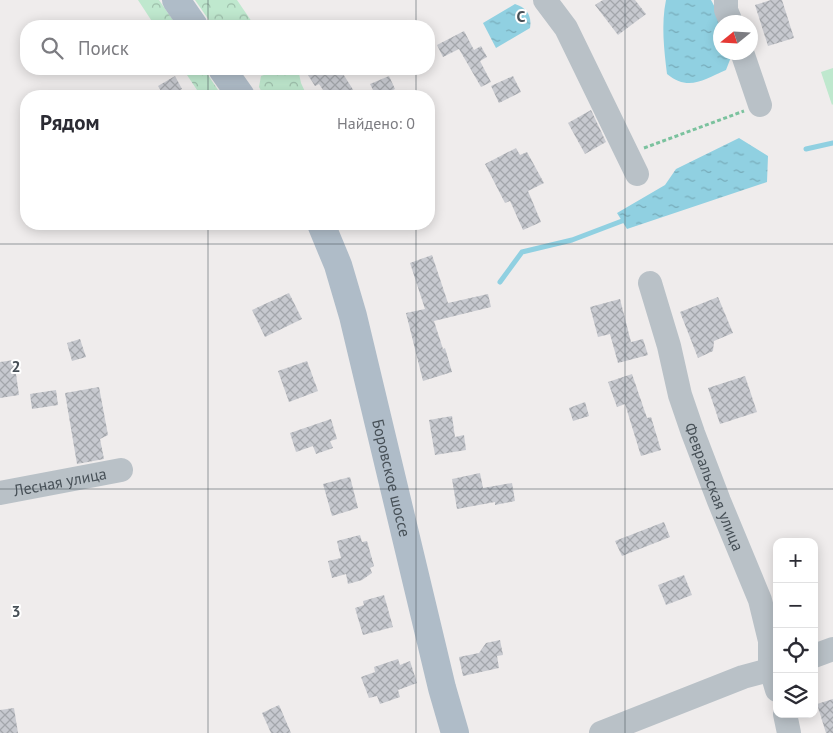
<!DOCTYPE html>
<html lang="ru">
<meta charset="utf-8">
<style>
:root{--surface:#fff;--page:#f7f7f7;--text:#2b2b33;--muted:#7c7c81;--line:#e1e1e2}
body{margin:0;font-family:"PT Sans",sans-serif;background:var(--page);color:var(--text)}
.controls{position:absolute;right:15px;bottom:15px;display:grid;overflow:hidden;border-radius:10px;box-shadow:0 2px 12px #0003}
.controls button{width:45px;height:45px;display:grid;place-items:center;padding:0;border:0;border-bottom:1px solid var(--line);background:var(--surface);color:var(--text);font:25px sans-serif}
.compass{position:absolute;left:713px;top:15px;width:45px;height:45px;border-radius:50%;background:var(--surface);box-shadow:0 2px 12px #0003;rotate:252deg}
.list{margin:0;padding:0;list-style:none}
h2{display:flex;justify-content:space-between;align-items:center;height:65px;margin:0;padding:0 20px;font-size:21px}
h2 small{font-size:16px;font-weight:400;color:var(--muted)}
.icon{flex:none;width:28px;height:28px;fill:none;stroke:currentColor;stroke-width:2;stroke-linecap:round;stroke-linejoin:round}
.map{position:relative;flex:none;width:833px;height:733px;overflow:hidden}
.search{position:absolute;background:var(--surface);box-shadow:0 2px 12px #0003;left:20px;top:20px;width:415px;height:55px;display:flex;align-items:center;gap:12px;box-sizing:border-box;padding:0 18px;border-radius:20px;color:var(--muted);font-size:19px}
.panel{position:absolute;background:var(--surface);box-shadow:0 2px 12px #0003;left:20px;top:90px;width:415px;height:140px;border-radius:20px}
.map>svg:first-child{display:block}
.forest{fill:url(#forest-crowns)}
.pitch{fill:#bfe8ce}
.water{fill:url(#water-ripples)}
.lines{fill:none;stroke-linecap:round;stroke-linejoin:round}
.stream{stroke:#90d0e1;stroke-width:5}
.building{fill:url(#building-cross-hatch)}
.path{stroke:#7bc29e;stroke-width:3;stroke-dasharray:4 2.5;stroke-linecap:butt}
.minor{stroke:#b9c1c7;stroke-width:24}
.major{stroke:#afbcc8;stroke-width:28}
.grid{fill:none;stroke:#475057;stroke-width:1;stroke-opacity:0.55}
.labels{text-anchor:middle;stroke-width:4;stroke-linejoin:round;paint-order:stroke}
.street-label{font-size:16px;fill:#475057;stroke:#fff}
.grid-label{font-size:16px;text-anchor:middle;font-weight:bold;fill:#475057;stroke:#fff;stroke-width:4;stroke-linejoin:round;paint-order:stroke}
</style>
<div class="map">
<svg width="833" height="733" viewBox="0 0 833 733">
<defs>
<pattern id="forest-crowns" width="20" height="18" patternUnits="userSpaceOnUse" patternTransform="scale(1.25)"><rect width="20" height="18" fill="#bfe8ce"/><path d="M2 6a3 3 0 1 1 6 0M12 15a3 3 0 1 1 6 0" fill="none" stroke="#9dbeaa"/></pattern>
<pattern id="water-ripples" width="26" height="14" patternUnits="userSpaceOnUse" patternTransform="scale(1.25)"><rect width="26" height="14" fill="#90d0e1"/><path d="M2 4q2-2 4 0t4 0M15 11q2-2 4 0t4 0" fill="none" stroke="#77abb9"/></pattern>
<pattern id="building-cross-hatch" width="8" height="8" patternUnits="userSpaceOnUse" patternTransform="scale(1.25)"><rect width="8" height="8" fill="#c7c9cf"/><path d="M0 0l8 8M0 8l8-8" fill="none" stroke="#a3a6ab"/></pattern>
</defs>
<rect width="100%" height="100%" fill="#efecec"/>
<g class="forest">
<polygon points="138,0 159,0 177,26 155,26"/>
<polygon points="195,0 237,0 252,22 251,26 213,26"/>
<polygon points="183,69 204,69 222,96 201,96"/>
<polygon points="281,69 298,69 301,83 307,96 264,96 259,87 261,76"/>
</g>
<polygon class="pitch" points="833,68 833,104 832,105 821,72"/>
<g class="water">
<path d="M666,0H711C722,19 720,32 720,52L730,53L731,57L726,70C704,79 689,92 667,74C664,50 661,24 666,0Z"/>
<path d="M515,4C527,8 532,16 530,28L496,48L483,23Z"/>
<polygon points="739,138 768,156 767,182 627,229 617,213 665,185 676,169"/>
</g>
<g class="lines">
<g class="stream">
<polyline points="806,149 833,143"/>
<polyline points="500,282 522,252 572,240 622,221"/>
</g>
</g>
<g class="building">
<polygon points="603,0 635,0 646,14 618,35 595,5"/>
<polygon points="771,0 782,0 794,38 768,46 755,5"/>
<polygon points="464,31 474,50 481,46 487,57 480,61 491,82 481,87 459,49 443,57 437,45"/>
<polygon points="304,69 340,69 357,96 327,96 319,84 315,86"/>
<polygon points="175,76 182,89 169,96 164,96 158,86"/>
<polygon points="389,76 395,89 380,96 376,96 370,84"/>
<polygon points="513,76 521,92 499,103 491,86"/>
<polygon points="591,110 606,142 585,154 568,123"/>
<polygon points="516,148 520,155 527,152 544,183 528,191 541,222 523,230 510,201 505,203 485,164"/>
<polygon points="432,255 448,303 488,294 491,307 434,321 443,349 445,348 452,372 423,381 406,313 425,309 410,263"/>
<polygon points="289,293 302,319 265,337 252,310"/>
<polygon points="718,297 733,333 714,341 713,351 698,358 680,312"/>
<polygon points="620,299 631,342 643,339 648,355 618,363 610,334 598,337 590,307"/>
<polygon points="80,339 86,357 72,361 67,343"/>
<polygon points="14,360 19,395 0,398 0,362"/>
<polygon points="307,361 318,391 289,402 278,371"/>
<polygon points="632,374 647,418 651,417 661,450 641,456 625,404 617,407 608,382"/>
<polygon points="745,376 757,412 720,424 708,388"/>
<polygon points="99,387 108,435 100,439 104,459 77,464 65,393"/>
<polygon points="56,390 58,405 32,409 30,394"/>
<polygon points="585,402 589,416 573,421 569,408"/>
<polygon points="452,416 455,437 464,435 466,450 435,455 429,420"/>
<polygon points="331,419 337,439 330,441 333,448 316,454 313,446 296,452 290,433"/>
<polygon points="480,473 483,488 512,483 515,501 495,505 495,502 457,509 452,479"/>
<polygon points="350,477 358,508 332,516 323,484"/>
<polygon points="664,522 670,537 622,556 615,541"/>
<polygon points="360,535 362,542 367,541 374,566 370,568 372,573 362,580 348,584 346,574 332,578 328,561 341,558 337,541"/>
<polygon points="684,575 692,595 666,605 658,585"/>
<polygon points="384,595 393,627 363,635 355,608 364,605 363,601"/>
<polygon points="500,640 503,655 497,656 499,668 463,676 459,657 479,653 486,643"/>
<polygon points="398,659 400,665 410,661 417,683 398,690 400,697 380,704 377,696 369,698 361,677 375,672 374,667"/>
<polygon points="833,699 833,733 826,733 817,704"/>
<polygon points="279,705 291,733 271,733 262,713"/>
<polygon points="14,708 18,733 0,733 0,710"/>
</g>
<g class="lines">
<polyline class="path" points="644,148 744,111"/>
<g class="minor">
<polyline points="545,0 566,28 637,174"/>
<polyline points="726,0 726,10 731,22"/>
<polyline points="742,52 760,105"/>
<path id="s1" d="M650,283L669,346L680,395L693,433L719,501L760,600L770,641V666L777,690"/>
<path id="s2" d="M0,493L121,470"/>
<polyline points="814,656 833,649"/>
<polyline points="785,714 789,733"/>
<polyline points="601,733 743,677 777,668"/>
</g>
<g class="major">
<polyline points="176,0 194,26"/>
<polyline points="222,69 241,96"/>
<path id="s3" d="M321,224L338,265L353,316L442,688L455,733"/>
</g>
</g>
<path class="grid" d="M208,0V26M416,0V26M625,0V733M208,69V96M416,69V96M208,224V733M416,224V733M0,244H833M0,489H833"/>
<g class="labels">
<g class="street-label">
<text dy="6" stroke="none"><textPath href="#s3" startOffset="264">Боровское шоссе</textPath></text>
<text dy="6" stroke="none"><textPath href="#s2" startOffset="61">Лесная улица</textPath></text>
<text dy="6" stroke="none"><textPath href="#s1" startOffset="214">Февральская улица</textPath></text>
</g>
</g>
<g class="grid-label">
<text x="521" y="22">C</text>
<text x="16" y="372">2</text>
<text x="16" y="617">3</text>
</g>
</svg>
<div class="controls">
<button>+</button>
<button>−</button>
<button><svg class="icon" aria-label="locate" viewBox="0 0 24 24"><circle cx="12" cy="12" r="6"/><path d="M12 2v4M12 18v4M2 12h4M18 12h4"/></svg></button>
<button><svg class="icon" aria-label="layers" viewBox="0 0 24 24"><path d="M12 4l9 5-9 5-9-5zM3 14l9 5 9-5"/></svg></button>
</div>
<svg class="compass" viewBox="-18 -18 36 36"><path d="M0-13l5 13h-10z" fill="#e53935"/><path d="M0 13l5-13h-10z" fill="#7c7c81"/></svg>
<div class="search"><svg class="icon" aria-label="search" viewBox="0 0 24 24"><circle cx="10" cy="10" r="6"/><path d="M15 15l6 6"/></svg>Поиск</div>
<section class="panel">
<h2>Рядом<small>Найдено: 0</small></h2>
<ul class="list">
</ul>
</section>
</div>
